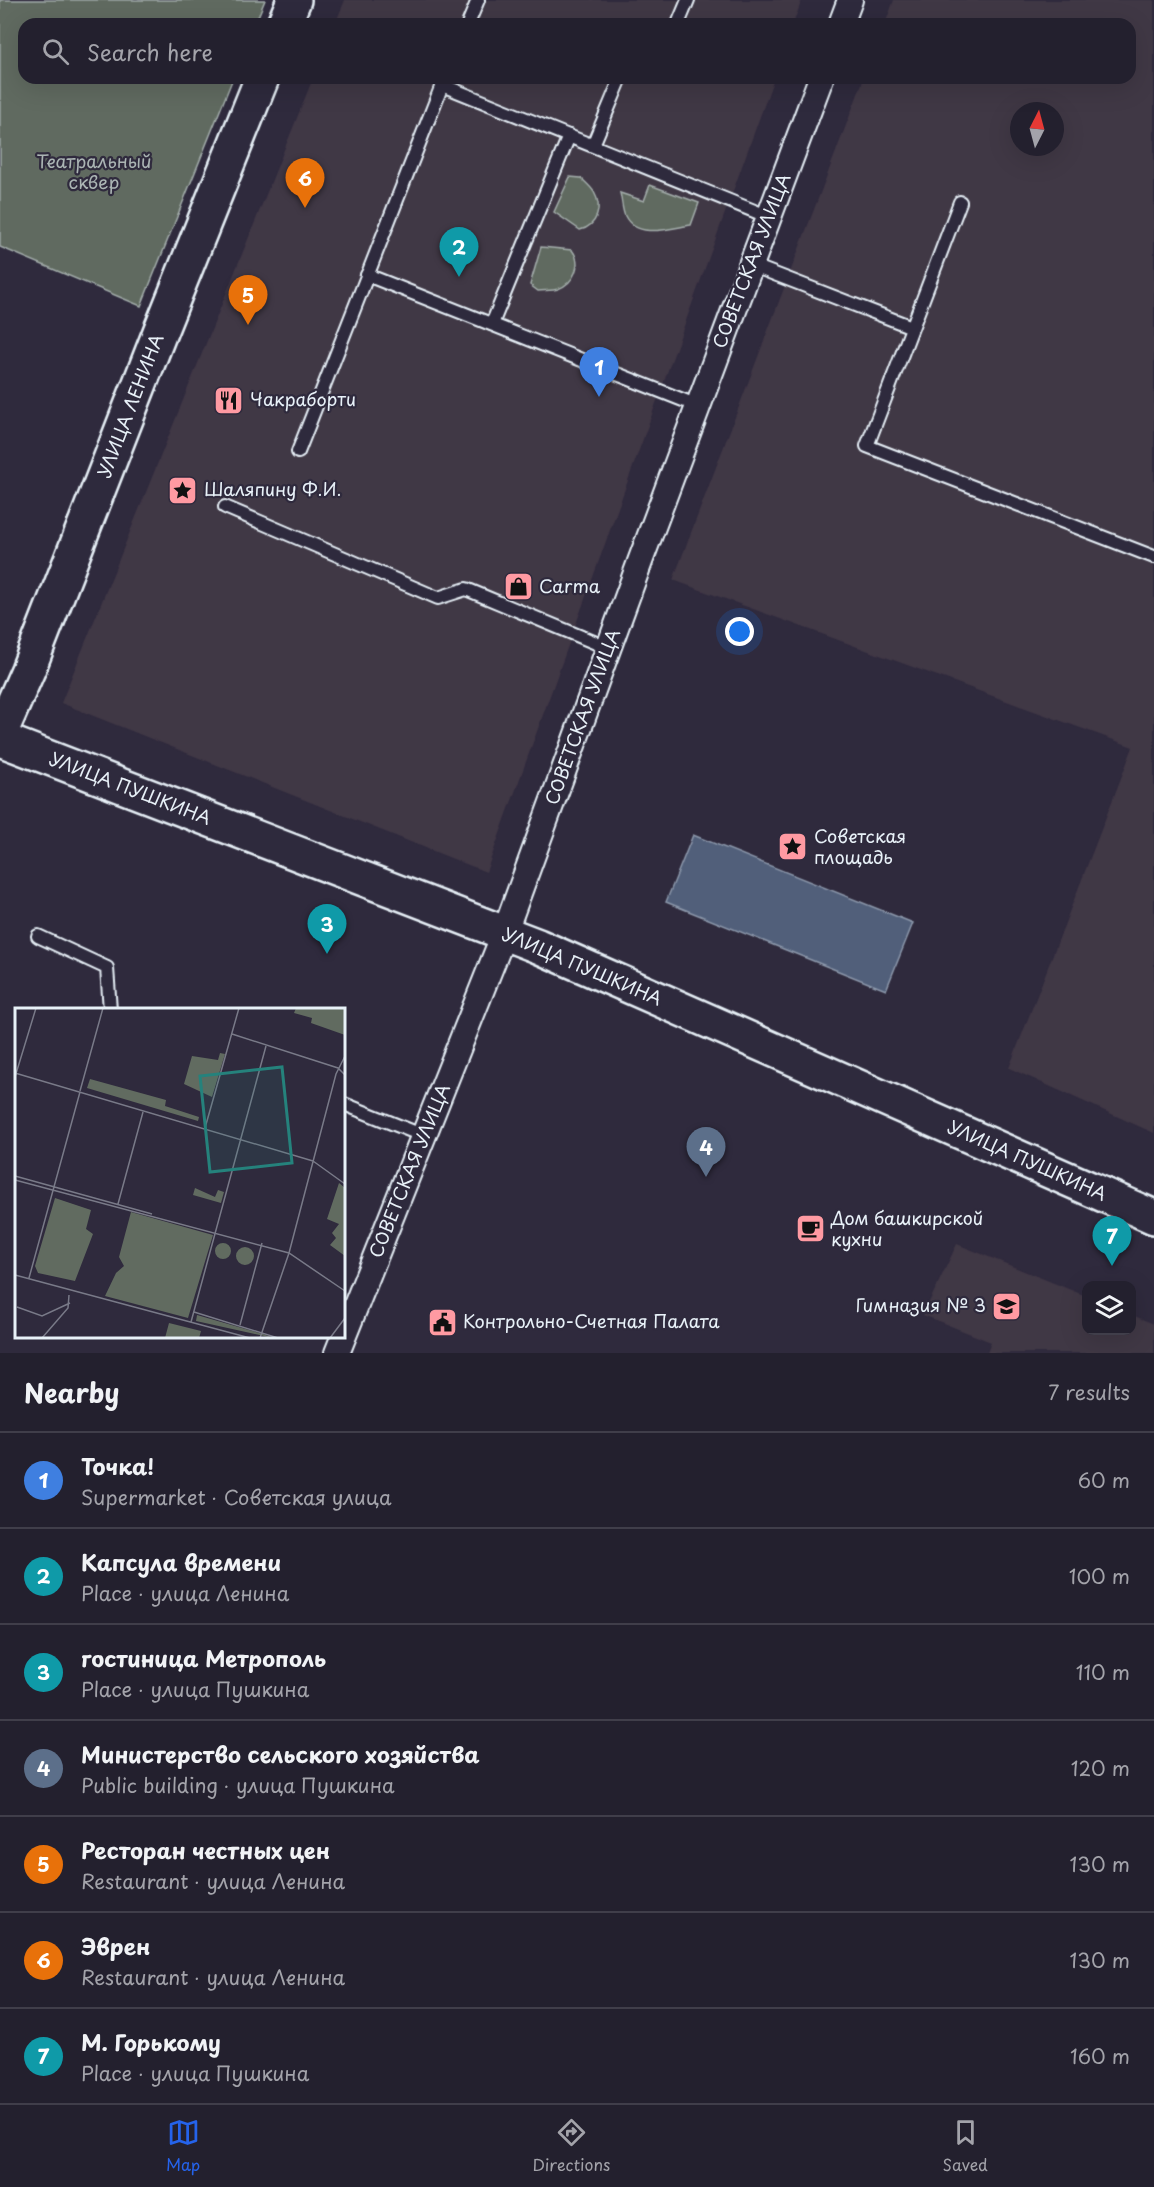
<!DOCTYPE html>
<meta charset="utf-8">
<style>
:root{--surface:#23202e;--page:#2f2d3a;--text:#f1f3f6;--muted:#a3a3aa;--line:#403e4a;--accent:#2563eb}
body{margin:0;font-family:"Playpen Sans",sans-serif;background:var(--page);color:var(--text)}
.controls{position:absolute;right:18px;bottom:18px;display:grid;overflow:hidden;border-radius:12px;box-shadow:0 6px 24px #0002}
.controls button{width:54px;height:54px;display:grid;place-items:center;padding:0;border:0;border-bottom:2px solid var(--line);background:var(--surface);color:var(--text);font:30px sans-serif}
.compass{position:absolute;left:1010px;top:102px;width:54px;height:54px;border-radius:50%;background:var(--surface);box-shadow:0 6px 24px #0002;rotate:6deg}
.you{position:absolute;left:740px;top:632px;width:21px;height:21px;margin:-15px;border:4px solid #fff;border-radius:50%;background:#1a73e8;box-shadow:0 0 0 9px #1a73e833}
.badge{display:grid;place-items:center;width:39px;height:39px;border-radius:50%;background:var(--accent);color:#fff;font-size:20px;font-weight:700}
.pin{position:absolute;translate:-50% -50px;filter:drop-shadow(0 2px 3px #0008)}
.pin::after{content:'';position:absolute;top:32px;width:21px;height:18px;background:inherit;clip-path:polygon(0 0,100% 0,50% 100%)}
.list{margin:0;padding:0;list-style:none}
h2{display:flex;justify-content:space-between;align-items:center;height:78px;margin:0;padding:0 24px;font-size:26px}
h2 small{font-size:20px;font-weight:400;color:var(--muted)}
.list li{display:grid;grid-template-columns:39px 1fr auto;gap:18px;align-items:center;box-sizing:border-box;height:96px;padding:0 24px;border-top:2px solid var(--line)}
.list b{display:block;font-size:22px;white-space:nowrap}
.list p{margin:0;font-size:20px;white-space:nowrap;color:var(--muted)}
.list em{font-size:20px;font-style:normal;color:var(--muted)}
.icon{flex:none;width:33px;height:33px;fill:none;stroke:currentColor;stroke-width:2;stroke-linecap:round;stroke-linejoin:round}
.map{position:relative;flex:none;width:1154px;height:1353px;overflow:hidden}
.search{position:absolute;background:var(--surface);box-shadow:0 6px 24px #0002;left:18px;right:18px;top:18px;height:66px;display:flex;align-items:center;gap:15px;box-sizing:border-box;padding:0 21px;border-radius:18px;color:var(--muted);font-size:22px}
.sheet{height:750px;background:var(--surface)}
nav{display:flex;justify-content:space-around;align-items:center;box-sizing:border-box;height:84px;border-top:2px solid var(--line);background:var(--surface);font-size:16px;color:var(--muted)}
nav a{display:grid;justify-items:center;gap:3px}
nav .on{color:var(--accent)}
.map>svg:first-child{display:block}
.built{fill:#403745;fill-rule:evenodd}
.green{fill:#616b60;stroke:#a4aeac;stroke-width:1.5}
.water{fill:#515f7a;stroke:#8d99ac;stroke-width:1.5}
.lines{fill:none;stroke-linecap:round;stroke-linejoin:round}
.lane-casing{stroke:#e8f1f8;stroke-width:16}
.street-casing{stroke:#e8f1f8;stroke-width:28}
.secondary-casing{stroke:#e8f1f8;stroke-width:38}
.lane{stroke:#2f2a3d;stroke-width:12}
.street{stroke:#2f2a3d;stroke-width:24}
.secondary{stroke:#2f2a3d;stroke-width:33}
.labels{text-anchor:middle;stroke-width:4.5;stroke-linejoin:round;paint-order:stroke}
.park-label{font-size:18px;fill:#abb5b4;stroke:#2f2a3d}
.street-label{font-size:18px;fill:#e8f1f8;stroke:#2f2a3d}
.poi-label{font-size:18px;fill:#e8f1f8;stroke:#2f2a3d;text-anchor:start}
.inset-road{fill:none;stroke:#797a88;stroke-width:1.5}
.view{fill:#25827c;fill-opacity:0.15;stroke:#25827c;stroke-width:3}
.inset-edge{fill:none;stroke:#e8f1f8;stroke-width:3}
</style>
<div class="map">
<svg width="1154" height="1353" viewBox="0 0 1154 1353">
<rect width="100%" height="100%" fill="#2f2a3d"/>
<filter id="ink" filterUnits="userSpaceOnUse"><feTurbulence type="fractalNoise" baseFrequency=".0167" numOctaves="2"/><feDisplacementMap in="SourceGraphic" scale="12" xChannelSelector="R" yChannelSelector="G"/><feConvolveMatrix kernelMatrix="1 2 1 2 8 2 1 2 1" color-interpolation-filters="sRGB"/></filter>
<g filter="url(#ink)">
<g class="built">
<polygon points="345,0 802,0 793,24 335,24"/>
<path d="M894,0H1154V1133L1009,1068L1133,747L673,580L864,78H1130V24H885ZM1019,111H1055V147H1019Z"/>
<polygon points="313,78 774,78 486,872 61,703"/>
<polygon points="957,1244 1086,1296 1086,1330 1132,1330 1132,1315 1154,1324 1154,1353 987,1353 991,1342 923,1315"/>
</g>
<g class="green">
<polygon points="0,0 265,0 255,24 24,24 24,78 233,78 141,306 0,247"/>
<path d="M570,177L581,178C585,182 591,187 594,192C603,208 597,226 580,230L554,212Z"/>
<path d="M650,185L699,203L691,225C671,228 637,240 625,216C622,210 622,200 620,193L644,201Z"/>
<path d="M541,247L572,250C583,264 574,283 558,289C552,291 544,290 538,291L530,285Z"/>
</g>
<polygon class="water" points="693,835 913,923 886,990 666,902"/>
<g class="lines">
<defs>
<g id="lane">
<polyline points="468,24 478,0"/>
<polyline points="678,24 688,0"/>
<polyline points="445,79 442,85 769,217"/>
<polyline points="593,145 621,78"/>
<polyline points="960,202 867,446 1154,557"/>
<polyline points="751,265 912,327"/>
<polyline points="367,275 698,406"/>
<polyline points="492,324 569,136"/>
<polyline points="298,452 442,85"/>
<polyline points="225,507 438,598 466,589 608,648"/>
<polyline points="38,936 107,968 110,1010"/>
<polyline points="344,1104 424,1136"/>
</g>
<g id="street">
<polyline points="841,24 850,0"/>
<polyline points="337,1353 504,934 641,559 821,78"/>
</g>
<g id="secondary">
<polyline points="284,24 294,0"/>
<polyline points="0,734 28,670 160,332 262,78"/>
<polyline points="0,739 538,946 1154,1217"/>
</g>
</defs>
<use href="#lane" class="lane-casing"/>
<use href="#street" class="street-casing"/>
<use href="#secondary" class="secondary-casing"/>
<use href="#lane" class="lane"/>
<use href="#street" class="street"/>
<use href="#secondary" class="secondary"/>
</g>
</g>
<defs>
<symbol id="restaurant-square" viewBox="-11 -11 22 22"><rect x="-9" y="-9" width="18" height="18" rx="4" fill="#ff9aa2" stroke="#2f2a3d"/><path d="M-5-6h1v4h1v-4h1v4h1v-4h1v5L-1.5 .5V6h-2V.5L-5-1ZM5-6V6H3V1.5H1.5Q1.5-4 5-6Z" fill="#111"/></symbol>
<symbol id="sight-square" viewBox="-11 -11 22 22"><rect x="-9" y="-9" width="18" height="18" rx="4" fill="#ff9aa2" stroke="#2f2a3d"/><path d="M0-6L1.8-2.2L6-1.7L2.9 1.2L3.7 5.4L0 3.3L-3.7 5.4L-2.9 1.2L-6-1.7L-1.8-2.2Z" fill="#111"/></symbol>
<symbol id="shop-square" viewBox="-11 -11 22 22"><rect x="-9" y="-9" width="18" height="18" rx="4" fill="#ff9aa2" stroke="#2f2a3d"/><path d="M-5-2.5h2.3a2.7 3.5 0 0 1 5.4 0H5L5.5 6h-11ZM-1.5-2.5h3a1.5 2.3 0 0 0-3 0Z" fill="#111"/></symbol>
<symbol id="cafe-square" viewBox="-11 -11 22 22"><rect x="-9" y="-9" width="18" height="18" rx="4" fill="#ff9aa2" stroke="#2f2a3d"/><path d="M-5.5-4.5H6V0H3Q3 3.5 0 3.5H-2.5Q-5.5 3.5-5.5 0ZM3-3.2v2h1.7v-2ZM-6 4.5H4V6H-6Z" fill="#111"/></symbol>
<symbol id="school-square" viewBox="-11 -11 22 22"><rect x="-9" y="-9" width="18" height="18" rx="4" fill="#ff9aa2" stroke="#2f2a3d"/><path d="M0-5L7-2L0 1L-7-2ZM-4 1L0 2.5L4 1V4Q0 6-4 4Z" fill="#111"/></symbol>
<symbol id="civic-square" viewBox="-11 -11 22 22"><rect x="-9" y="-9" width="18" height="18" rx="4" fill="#ff9aa2" stroke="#2f2a3d"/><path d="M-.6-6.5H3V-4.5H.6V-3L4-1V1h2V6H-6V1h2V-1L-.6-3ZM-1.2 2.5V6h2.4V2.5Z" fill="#111"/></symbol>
</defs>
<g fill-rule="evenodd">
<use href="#restaurant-square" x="212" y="384" width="33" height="33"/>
<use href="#sight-square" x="166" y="474" width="33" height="33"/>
<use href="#shop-square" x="502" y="570" width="33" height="33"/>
<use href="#sight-square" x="776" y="830" width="33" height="33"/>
<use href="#cafe-square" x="794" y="1212" width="33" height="33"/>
<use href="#school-square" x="990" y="1290" width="33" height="33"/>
<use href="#civic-square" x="426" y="1306" width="33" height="33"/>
</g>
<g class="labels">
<g class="park-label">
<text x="94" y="168">Театральный<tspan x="94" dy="21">сквер</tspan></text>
</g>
<g class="street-label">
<text transform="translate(752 261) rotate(-69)" y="6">СОВЕТСКАЯ УЛИЦА</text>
<text transform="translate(131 406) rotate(-69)" y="6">УЛИЦА ЛЕНИНА</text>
<text transform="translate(583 717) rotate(-70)" y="6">СОВЕТСКАЯ УЛИЦА</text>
<text transform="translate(130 789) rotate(21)" y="6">УЛИЦА ПУШКИНА</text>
<text transform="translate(582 967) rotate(23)" y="6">УЛИЦА ПУШКИНА</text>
<text transform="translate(1027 1161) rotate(24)" y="6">УЛИЦА ПУШКИНА</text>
<text transform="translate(410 1171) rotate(-68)" y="6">СОВЕТСКАЯ УЛИЦА</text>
</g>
<g class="poi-label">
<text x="250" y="406">Чакраборти</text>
<text x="204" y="496">Шаляпину Ф.И.</text>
<text x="539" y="593">Carma</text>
<text x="814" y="843">Советская<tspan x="814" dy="21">площадь</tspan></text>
<text x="831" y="1225">Дом башкирской<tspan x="831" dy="21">кухни</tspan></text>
<text x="986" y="1312" text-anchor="end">Гимназия № 3</text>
<text x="463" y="1328">Контрольно-Счетная Палата</text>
</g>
</g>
<g transform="translate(15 1008)">
<rect width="330" height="330" fill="#2f2a3d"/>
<path d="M281,0H330V27L296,15L297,10L279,5ZM205,45L210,46L197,89L169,76L177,48L203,52ZM75,71L151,92L150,98L184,109L183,113L72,80ZM324,175L330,180V248L315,237L321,230L317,225L324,216L312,211ZM180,180L200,189L203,182L209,184L206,195L178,187ZM40,190L76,202L71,221L78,226L60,273L23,265L20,258ZM116,204L198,227L173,310L90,288L101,265L109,258L104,249ZM200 243a8 8 0 1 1 16 0a8 8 0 1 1-16 0ZM221 248a9 9 0 1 1 18 0a9 9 0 1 1-18 0ZM182,307L248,326L258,330L181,313ZM154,315L186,323L184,330H150Z" fill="#616b60"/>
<path class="inset-road" d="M217,26L323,60L330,67M0,65L298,153M0,69L21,0M65,83L88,0M190,120L224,0M298,153L330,176M0,168L137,206M0,172L274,245L330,283M103,196L128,104M274,245L321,66L330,48M0,267L235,330M14,270L65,84M2,299L27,308L55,295M179,304L263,330M176,314L251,38M225,317L247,235M27,330L53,300L54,287M245,330L274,245M315,330L330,310"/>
<path class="view" d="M267,59L277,155L195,164L185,68Z"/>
<rect width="330" height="330" class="inset-edge"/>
</g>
</svg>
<div class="controls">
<button><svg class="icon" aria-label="layers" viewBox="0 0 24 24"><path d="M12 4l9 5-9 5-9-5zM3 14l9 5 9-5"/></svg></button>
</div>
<svg class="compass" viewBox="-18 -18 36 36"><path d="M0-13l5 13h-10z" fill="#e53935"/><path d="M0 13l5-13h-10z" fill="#a3a3aa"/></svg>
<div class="you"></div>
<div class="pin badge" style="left:599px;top:397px;background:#3f7fe0">1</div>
<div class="pin badge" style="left:459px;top:277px;background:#0f9aa8">2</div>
<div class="pin badge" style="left:327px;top:954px;background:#0f9aa8">3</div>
<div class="pin badge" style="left:706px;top:1177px;background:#5c6f8a">4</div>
<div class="pin badge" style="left:248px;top:325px;background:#e8710a">5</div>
<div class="pin badge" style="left:305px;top:208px;background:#e8710a">6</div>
<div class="pin badge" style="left:1112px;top:1266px;background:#0f9aa8">7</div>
<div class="search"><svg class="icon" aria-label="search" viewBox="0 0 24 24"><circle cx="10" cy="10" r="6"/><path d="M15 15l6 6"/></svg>Search here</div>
</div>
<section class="sheet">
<h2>Nearby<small>7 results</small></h2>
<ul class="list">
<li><span class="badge" style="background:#3f7fe0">1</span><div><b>Точка!</b><p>Supermarket · Советская улица</p></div><em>60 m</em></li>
<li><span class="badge" style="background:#0f9aa8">2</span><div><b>Капсула времени</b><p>Place · улица Ленина</p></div><em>100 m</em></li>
<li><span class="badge" style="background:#0f9aa8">3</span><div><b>гостиница Метрополь</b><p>Place · улица Пушкина</p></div><em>110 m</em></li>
<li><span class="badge" style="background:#5c6f8a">4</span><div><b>Министерство сельского хозяйства</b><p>Public building · улица Пушкина</p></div><em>120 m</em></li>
<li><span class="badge" style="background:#e8710a">5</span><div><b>Ресторан честных цен</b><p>Restaurant · улица Ленина</p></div><em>130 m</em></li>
<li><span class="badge" style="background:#e8710a">6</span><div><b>Эврен</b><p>Restaurant · улица Ленина</p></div><em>130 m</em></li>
<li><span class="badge" style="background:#0f9aa8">7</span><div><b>М. Горькому</b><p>Place · улица Пушкина</p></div><em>160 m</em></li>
</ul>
</section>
<nav>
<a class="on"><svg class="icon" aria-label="map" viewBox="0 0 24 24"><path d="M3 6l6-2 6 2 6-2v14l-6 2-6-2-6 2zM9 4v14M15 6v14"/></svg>Map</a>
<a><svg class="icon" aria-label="directions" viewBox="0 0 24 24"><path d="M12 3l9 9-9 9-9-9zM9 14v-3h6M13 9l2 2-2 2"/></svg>Directions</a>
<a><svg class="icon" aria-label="saved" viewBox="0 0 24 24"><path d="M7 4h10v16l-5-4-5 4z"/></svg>Saved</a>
</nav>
